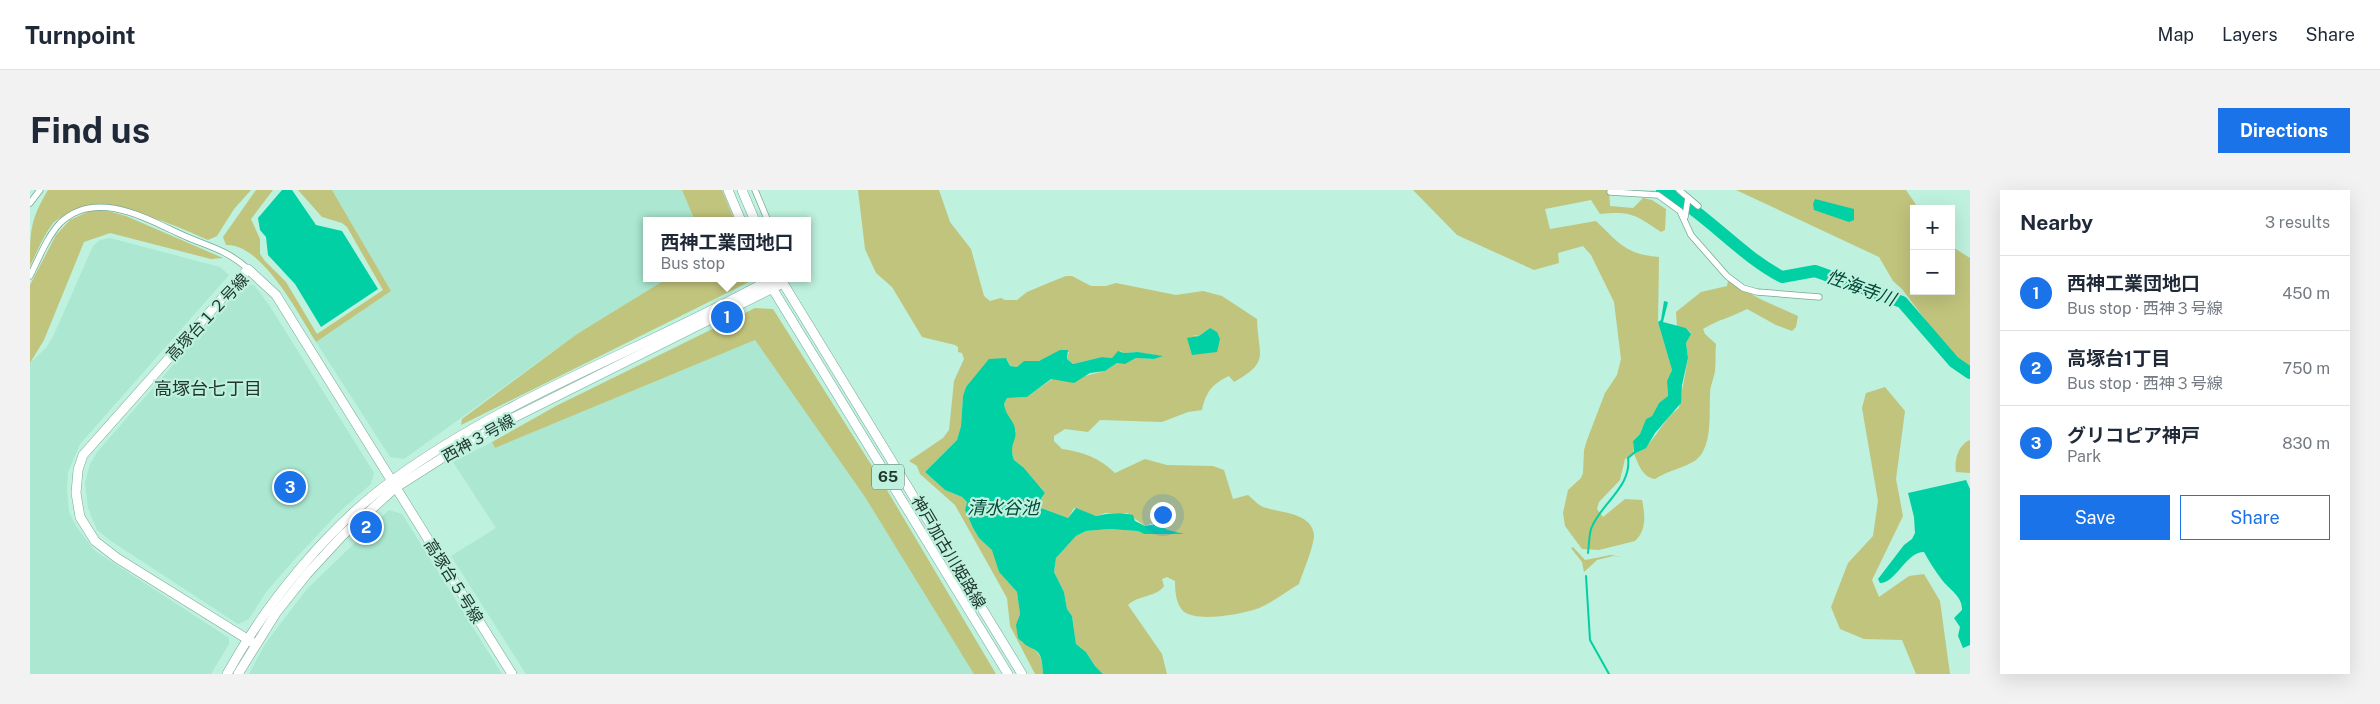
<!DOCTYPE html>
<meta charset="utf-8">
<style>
:root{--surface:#fff;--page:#f2f2f3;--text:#1f2937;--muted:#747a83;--line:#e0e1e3;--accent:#1a73e8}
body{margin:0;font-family:"Public Sans","Noto Sans JP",sans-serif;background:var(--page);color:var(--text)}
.controls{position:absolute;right:15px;top:15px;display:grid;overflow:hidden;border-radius:0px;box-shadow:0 5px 20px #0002}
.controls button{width:45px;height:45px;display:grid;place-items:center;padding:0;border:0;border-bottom:1px solid var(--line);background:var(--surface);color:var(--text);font:25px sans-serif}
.you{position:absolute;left:1132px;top:324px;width:18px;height:18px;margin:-12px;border:4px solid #fff;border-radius:50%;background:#1a73e8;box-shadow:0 0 0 8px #1a73e833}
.badge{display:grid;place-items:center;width:32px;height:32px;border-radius:50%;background:var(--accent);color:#fff;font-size:16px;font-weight:700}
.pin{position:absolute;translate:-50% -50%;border:2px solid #fff;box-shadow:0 1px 5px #0006}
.popup{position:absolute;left:613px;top:27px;width:168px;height:65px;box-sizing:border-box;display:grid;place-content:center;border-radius:0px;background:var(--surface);filter:drop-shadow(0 1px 4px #0005);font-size:16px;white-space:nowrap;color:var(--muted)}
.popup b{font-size:19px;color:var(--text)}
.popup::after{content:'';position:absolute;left:50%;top:100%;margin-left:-10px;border:10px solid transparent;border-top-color:var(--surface)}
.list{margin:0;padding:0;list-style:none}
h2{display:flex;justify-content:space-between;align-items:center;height:65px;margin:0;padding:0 20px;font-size:21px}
h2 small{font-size:16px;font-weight:400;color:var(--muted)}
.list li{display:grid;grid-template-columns:32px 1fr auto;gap:15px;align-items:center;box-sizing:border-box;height:75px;padding:0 20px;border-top:1px solid var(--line)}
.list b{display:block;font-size:19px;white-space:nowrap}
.list p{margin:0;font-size:16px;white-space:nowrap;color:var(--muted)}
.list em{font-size:16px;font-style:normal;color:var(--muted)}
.actions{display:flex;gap:10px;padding:15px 20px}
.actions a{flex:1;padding:11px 0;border:1px solid var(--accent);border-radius:0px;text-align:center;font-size:18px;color:var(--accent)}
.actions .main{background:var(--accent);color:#fff}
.map{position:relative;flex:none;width:1940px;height:484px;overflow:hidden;border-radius:0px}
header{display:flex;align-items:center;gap:30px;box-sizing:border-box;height:70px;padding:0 25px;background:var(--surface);border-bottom:1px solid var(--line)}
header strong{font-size:24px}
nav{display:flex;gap:28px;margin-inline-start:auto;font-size:18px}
.intro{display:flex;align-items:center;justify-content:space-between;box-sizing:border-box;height:120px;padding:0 30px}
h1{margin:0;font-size:35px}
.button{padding:12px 22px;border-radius:0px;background:var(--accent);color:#fff;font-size:18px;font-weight:700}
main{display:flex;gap:30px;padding:0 30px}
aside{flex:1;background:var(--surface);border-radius:0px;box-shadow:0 5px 20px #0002}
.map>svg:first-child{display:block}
.built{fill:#abe7d1}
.green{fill:#c1c47c;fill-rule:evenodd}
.water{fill:#00d0a4}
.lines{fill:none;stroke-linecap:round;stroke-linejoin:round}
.stream{stroke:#00d0a4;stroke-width:2}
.river{stroke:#00d0a4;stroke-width:12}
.street-casing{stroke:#79a998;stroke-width:7}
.secondary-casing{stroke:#79a998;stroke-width:10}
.primary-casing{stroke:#79a998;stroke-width:10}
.street{stroke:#fff;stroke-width:5.5}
.secondary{stroke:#fff;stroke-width:9}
.primary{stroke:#fff;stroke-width:9}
.labels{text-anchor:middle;stroke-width:4.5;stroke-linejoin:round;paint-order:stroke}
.shield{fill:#bef1de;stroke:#506e64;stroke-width:1}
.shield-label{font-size:15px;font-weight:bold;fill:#21362f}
.street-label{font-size:16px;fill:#21362f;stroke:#bef1de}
.water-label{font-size:18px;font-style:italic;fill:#004938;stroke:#bef1de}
.neighbourhood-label{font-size:18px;fill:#21362f;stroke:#bef1de}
</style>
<header>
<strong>Turnpoint</strong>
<nav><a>Map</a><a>Layers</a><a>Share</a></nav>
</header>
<div class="intro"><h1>Find us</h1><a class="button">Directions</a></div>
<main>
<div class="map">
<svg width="1940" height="484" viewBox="0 0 1940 484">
<rect width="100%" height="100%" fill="#bef1de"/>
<g class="built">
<polygon points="302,0 652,0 665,31 617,31 617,88 638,88 547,144 374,269 360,267 286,152 361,101"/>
<polygon points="80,48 190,77 199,85 50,254 38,282 37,300 39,322 46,336 65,361 199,448 199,454 181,484 0,484 0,173 16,158 23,147 63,56 70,50"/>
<polygon points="213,95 224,95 239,115 344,283 341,294 308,323 264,370 236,402 219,429 208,434 81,351 67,340 58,318 55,293 60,274 68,261"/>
<polygon points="725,150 835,307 946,484 496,484 421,366 466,338 423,272 462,252 465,258"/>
<polygon points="359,320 372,324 472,484 219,484 235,454 277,399"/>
</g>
<g class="green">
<path d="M18,0H221L204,19L187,46L178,50C134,30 65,0 24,32C14,44 7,62 0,76C0,42 0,30 18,0Z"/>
<path d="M226,0H243L221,29L230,49V64L235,71L256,92L287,144L353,100L317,37L312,33L292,27L268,0H302L361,101L286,152C269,125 232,53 196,55L193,47Z"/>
<polygon points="652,0 692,0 705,31 665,31"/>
<path d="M828,0H909L920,32L941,59L954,106L960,111L971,108L975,110H987L997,102L1016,94L1036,86H1042L1061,96H1076L1086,93L1146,105L1173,101L1192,106L1227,129C1228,166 1241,171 1204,192L1199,186C1182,194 1176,202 1172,220L1158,222L1132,232L1070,230L1058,242L1035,239L1024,246V251L1032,259C1054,262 1069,268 1085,283L1115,269L1137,275L1183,276L1194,280L1203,309L1218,305C1223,309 1228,315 1233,317C1249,323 1282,322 1284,345C1284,356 1273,382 1269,394C1257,401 1243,412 1229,418C1213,424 1167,433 1153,421C1146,414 1145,401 1145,391L1137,387L1132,389L1134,396C1127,407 1108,405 1098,415L1132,464L1137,484H1073L1065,476L1056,462L1046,454L1042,426L1037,419L1034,402L1024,382L1026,368L1046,346L1056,341L1079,339L1108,341L1114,344L1150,343L1142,342L1123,333L1115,336L1097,323H1075L1066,326L1044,318L1038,328L1011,318L1010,310L1015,303L991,275L984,270L981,258L986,241L976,226L974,214L977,208L997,207L1022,189L1055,186L1075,181L1087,173L1099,172L1106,168L1124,169L1131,166L1108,162L1094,163L1090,161L1082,168L1072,167L1043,174L1037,169L1039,162C1026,161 1021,167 1009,171C1000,175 997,168 987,177L980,176L977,169L957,174L936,197L933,206L931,236L927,250L895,282L915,300L932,307L937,312L935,320L943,338L949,348L963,360L969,382L987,402L990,424L988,429L991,452C1008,459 1013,466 1013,484H1005L980,436L977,408L925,315L890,284L887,276L879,271L913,248L919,240L924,191L934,169L932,163L928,162V157L925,155L892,147L862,97L846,83L835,59ZM1180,138L1189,151L1187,157L1163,145L1169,146Z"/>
<path d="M1383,0H1579L1580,16L1603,18L1613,8L1622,10L1636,19L1635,40L1631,42C1605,25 1602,21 1570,24L1561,10L1515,19L1520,39L1566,31C1589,53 1595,64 1629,67L1628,132L1642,180L1637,191L1638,207L1629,213L1622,226L1616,229L1610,244L1603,251V264L1595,269L1590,290L1569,312L1567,319L1573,327L1595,309L1612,310C1615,324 1617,340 1605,351L1569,360L1552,359L1535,336L1533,323L1538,300L1551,288L1553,283L1554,260L1557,250L1575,203L1587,185L1591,169L1584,112L1561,65L1553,56L1528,63L1529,73L1504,80L1427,45Z"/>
<polygon points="1706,0 1876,0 1889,19 1884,19 1884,101 1921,101 1921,56 1940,68 1940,179 1924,168 1872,99 1863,91 1849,67"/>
<polygon points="66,18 96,26 193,68 181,69 80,43 54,52 14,150 0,173 0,95 26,45 40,30"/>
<polygon points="638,88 727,88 431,235 432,229 547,144"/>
<path d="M1698,91L1732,110L1768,126L1766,137L1762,141L1746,135L1717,119C1702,127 1687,130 1673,139L1675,144L1686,154C1685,163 1686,172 1685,181C1684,188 1680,196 1680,204C1679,221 1683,257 1666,270C1654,278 1637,281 1625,289C1612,287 1609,275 1604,264C1625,256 1631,230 1649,218L1658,168L1656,153L1661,143L1656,138L1647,136L1646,122L1671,102L1697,96Z"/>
<polygon points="725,118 743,119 854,295 966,484 944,484 835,307 725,150 465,258 462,252 526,216"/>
<polygon points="1855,197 1875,221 1866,289 1873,326 1842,390 1849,407 1879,386 1894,384 1910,411 1920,484 1886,484 1872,450 1834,449 1810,439 1801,417 1818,373 1843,346 1848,311 1832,218 1836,203"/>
<path d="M1940,250V283L1926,282C1924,270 1928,255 1940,250Z"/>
<polygon points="1543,357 1555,370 1581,365 1591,367 1583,366 1567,370 1554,382 1552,372 1541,358"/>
</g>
<g class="water">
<polygon points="252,0 262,0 286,35 312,41 348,99 291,137 265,94 238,65 236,47 230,40 228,28"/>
<polygon points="1785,9 1824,19 1824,30 1819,32 1784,20 1783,14"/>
<polygon points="1634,111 1638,112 1633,132 1656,138 1661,144 1656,153 1658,168 1652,195 1651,213 1625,243 1616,258 1604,264 1603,251 1610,244 1616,229 1622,226 1629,213 1638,206 1637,191 1642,180 1628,132 1631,130"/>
<polygon points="1180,138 1187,142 1190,149 1187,162 1162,165 1157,148 1169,146"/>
<path d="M1030,160H1038L1037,169L1043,174L1072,167L1082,168L1088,161L1094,163L1108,162L1133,166L1124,169L1106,168L1095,174L1087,173L1075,181L1060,183L1044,193L1021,189L997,207L977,208L974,214C976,227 984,230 985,239C988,251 978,253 984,270L993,277L1015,303L1010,310L1011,318L1038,328L1046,318L1066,326C1077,323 1091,322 1103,325L1105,331L1115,336L1127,334L1138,340L1154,344H1114L1108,341L1079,339L1056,341L1046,346L1026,368L1024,382L1034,402L1037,419L1042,426L1046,454L1056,462L1065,476L1073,484H1013C1012,452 1003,465 988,448L986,435L990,424L987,402L969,382L962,360L949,348L943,338L935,320L937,312L932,307L915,300L895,282L927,250L931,236L933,206L936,197L959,169L976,168L980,176L987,177L994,171H1009Z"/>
<path d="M1936,290L1940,299V455L1933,458L1928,446L1930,437L1924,428L1932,420C1933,407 1919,399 1912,390C1905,381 1899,371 1894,362C1876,362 1866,393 1850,393L1848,389L1874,355L1882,349L1885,343L1884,327L1878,303Z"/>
</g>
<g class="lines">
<g class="stream">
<path d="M1558,363C1559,355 1559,347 1561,339C1570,314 1602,297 1598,268L1605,262"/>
<polyline points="1556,386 1560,450 1579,484"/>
</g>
<path class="river" d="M1632,0C1676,22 1708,64 1752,87L1785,81L1872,112L1924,172L1940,183"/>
<defs>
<g id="street">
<polyline points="725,0 738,31"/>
<polyline points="1649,0 1668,16"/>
<polyline points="1580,2 1628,5 1650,21 1661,45 1697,86 1713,98 1727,102 1789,107"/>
<polyline points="0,13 10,0"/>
<polyline points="1655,27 1658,8"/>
<path d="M0,86C9,68 17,47 30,33C64,0 112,26 148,43C175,56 195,58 218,79"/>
</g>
<g id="secondary">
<polyline points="225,454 87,368 65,351 50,327 46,303 48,280 53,265 218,79 246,105 482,484"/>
<path d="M197,484C235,415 298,337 363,290C479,205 618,158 743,88"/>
<polyline points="208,484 246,423 277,384 312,346 365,298 420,263 477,231 753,93"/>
</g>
<g id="primary">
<polyline points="698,0 711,31"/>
<polyline points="712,0 725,31"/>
<polyline points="736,88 978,484"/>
<polyline points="750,88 992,484"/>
</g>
</defs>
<use href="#street" class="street-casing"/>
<use href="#secondary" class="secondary-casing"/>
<use href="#primary" class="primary-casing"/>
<use href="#street" class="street"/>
<use href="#secondary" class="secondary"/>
<use href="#primary" class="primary"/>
</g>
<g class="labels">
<rect class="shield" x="842" y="274.5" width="32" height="25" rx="4"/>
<g class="shield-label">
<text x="858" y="292">65</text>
</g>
<g class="street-label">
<text transform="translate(177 127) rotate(-47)" y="6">高塚台１２号線</text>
<text transform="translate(448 248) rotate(-29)" y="6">西神３号線</text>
<text transform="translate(919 362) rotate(59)" y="6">神戸加古川姫路線</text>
<text transform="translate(424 391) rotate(58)" y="6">高塚台５号線</text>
</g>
<g class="water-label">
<text transform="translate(1831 98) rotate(20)" y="6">性海寺川</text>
<text x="973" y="324">清水谷池</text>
</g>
<g class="neighbourhood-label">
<text x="178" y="205">高塚台七丁目</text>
</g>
</g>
</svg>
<div class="controls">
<button>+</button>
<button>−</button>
</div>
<div class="you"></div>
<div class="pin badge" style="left:697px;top:127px">1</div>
<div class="popup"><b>西神工業団地口</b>Bus stop</div>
<div class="pin badge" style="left:336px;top:337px">2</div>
<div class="pin badge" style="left:260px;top:297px">3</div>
</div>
<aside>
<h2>Nearby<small>3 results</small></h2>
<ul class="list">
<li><span class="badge">1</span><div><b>西神工業団地口</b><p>Bus stop · 西神３号線</p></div><em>450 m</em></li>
<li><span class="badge">2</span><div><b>高塚台1丁目</b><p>Bus stop · 西神３号線</p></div><em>750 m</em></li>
<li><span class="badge">3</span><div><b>グリコピア神戸</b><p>Park</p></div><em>830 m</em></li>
</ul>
<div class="actions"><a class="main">Save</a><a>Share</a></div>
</aside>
</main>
